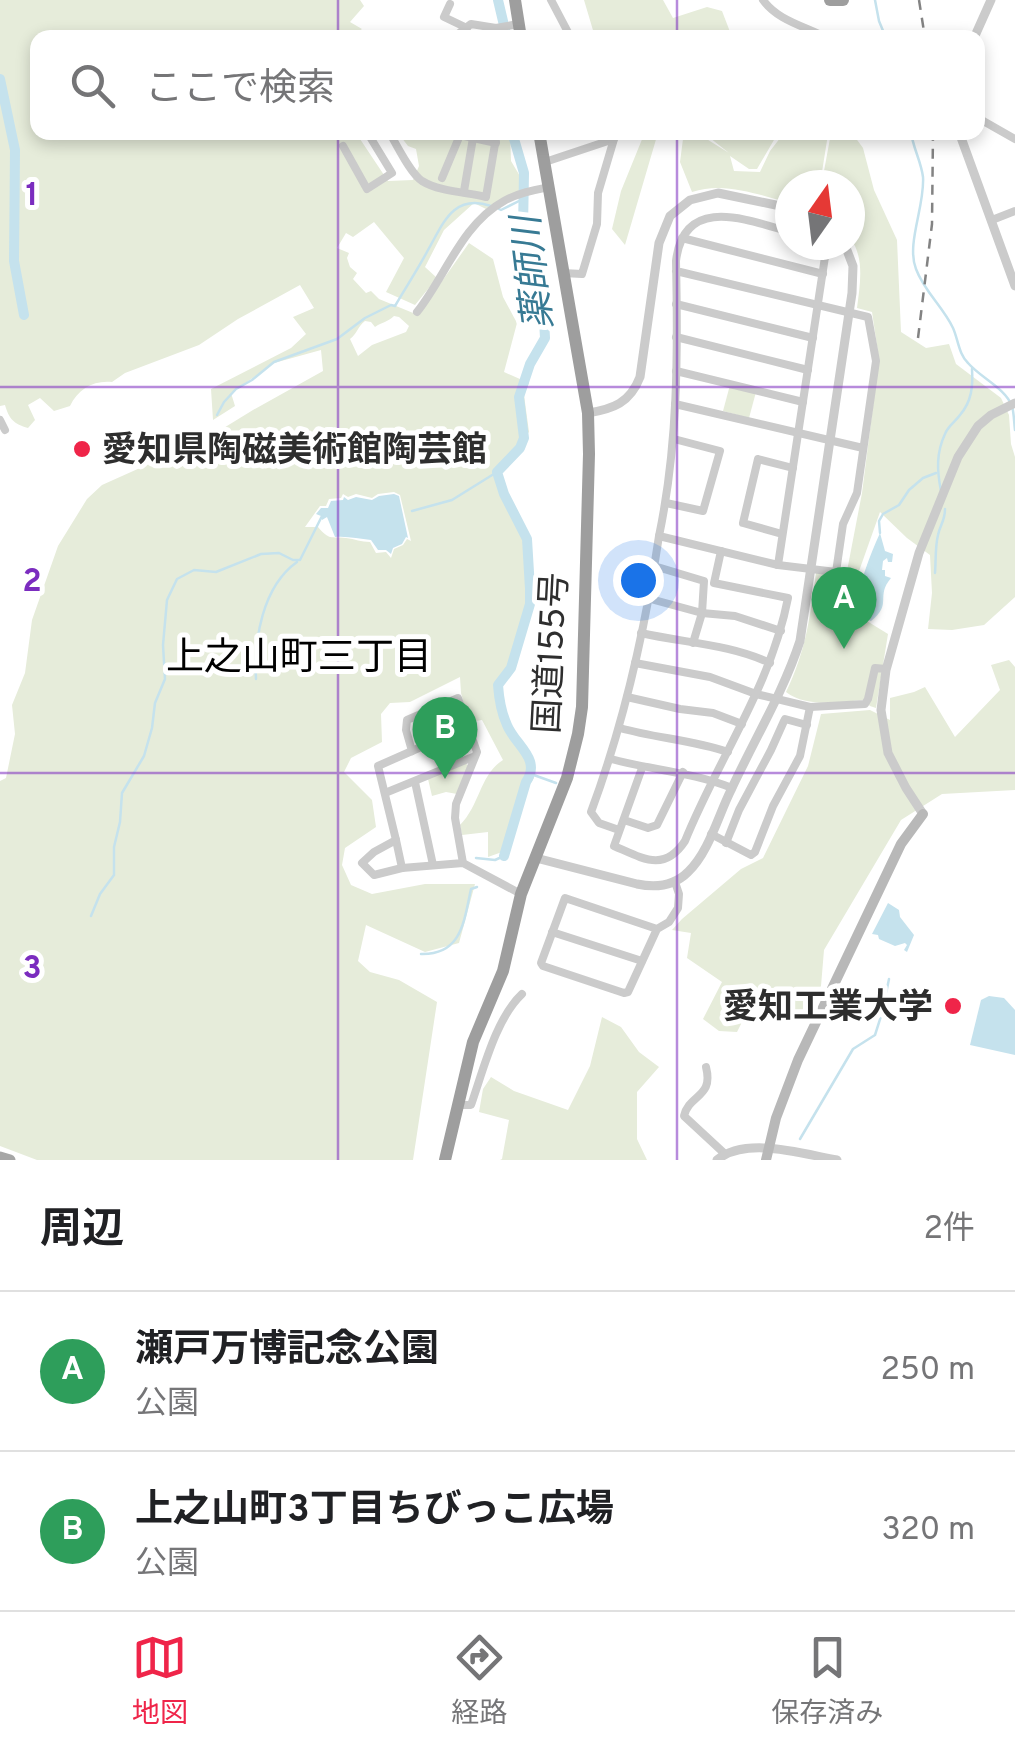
<!DOCTYPE html>
<html lang="ja">
<meta charset="utf-8">
<style>
:root{--surface:#fff;--page:#f2f2f2;--text:#202124;--muted:#757577;--line:#e0e0e0;--accent:#ef2549}
body{margin:0;font-family:Overpass,"Noto Sans JP",sans-serif;background:var(--page);color:var(--text)}
.compass{position:absolute;left:775px;top:170px;width:90px;height:90px;border-radius:50%;background:var(--surface);box-shadow:0 5px 15px #0003;rotate:14deg}
.you{position:absolute;left:638px;top:580px;width:35px;height:35px;margin:-25px;border:8px solid #fff;border-radius:50%;background:#1a73e8;box-shadow:0 0 0 15px #1a73e833}
.badge{display:grid;place-items:center;width:65px;height:65px;border-radius:50%;background:var(--accent);color:#fff;font-size:32px;font-weight:700}
.pin{position:absolute;translate:-50% -82px;filter:drop-shadow(0 2px 5px #0008)}
.pin::after{content:'';position:absolute;top:52px;width:35px;height:30px;background:inherit;clip-path:polygon(0 0,100% 0,50% 100%)}
.list{margin:0;padding:0;list-style:none}
h2{display:flex;justify-content:space-between;align-items:center;height:130px;margin:0;padding:0 40px;font-size:42px}
h2 small{font-size:32px;font-weight:400;color:var(--muted)}
.list li{display:grid;grid-template-columns:65px 1fr auto;gap:30px;align-items:center;box-sizing:border-box;height:160px;padding:0 40px;border-top:2px solid var(--line)}
.list b{display:block;font-size:38px;white-space:nowrap}
.list p{margin:0;font-size:32px;white-space:nowrap;color:var(--muted)}
.list em{font-size:32px;font-style:normal;color:var(--muted)}
.icon{flex:none;width:55px;height:55px;fill:none;stroke:currentColor;stroke-width:2;stroke-linecap:round;stroke-linejoin:round}
.map{position:relative;flex:none;width:1015px;height:1160px;overflow:hidden}
.search{position:absolute;background:var(--surface);box-shadow:0 5px 15px #0003;left:30px;right:30px;top:30px;height:110px;display:flex;align-items:center;gap:25px;box-sizing:border-box;padding:0 35px;border-radius:20px;color:var(--muted);font-size:38px}
.sheet{height:450px;background:var(--surface)}
nav{display:flex;justify-content:space-around;align-items:center;box-sizing:border-box;height:140px;border-top:2px solid var(--line);background:var(--surface);font-size:28px;color:var(--muted)}
nav a{display:grid;justify-items:center;gap:5px}
nav .on{color:var(--accent)}
.map>svg:first-child{display:block}
.green{fill:#e6ecda;fill-rule:evenodd}
.water{fill:#c5e2ed}
.lines{fill:none;stroke-linecap:round;stroke-linejoin:round}
.stream{stroke:#c5e2ed;stroke-width:2.5}
.river{stroke:#c5e2ed;stroke-width:10}
.minor{stroke:#cbcbcb;stroke-width:8}
.tertiary{stroke:#cbcbcb;stroke-width:9}
.secondary{stroke:#b8b8b8;stroke-width:10}
.primary{stroke:#a6a6a6;stroke-width:11}
.trunk{stroke:#9e9e9e;stroke-width:12}
.rail{stroke:#838383;stroke-width:2.5;stroke-dasharray:10 8;stroke-linecap:butt}
.grid{fill:none;stroke:#7b2cbf;stroke-width:2.5;stroke-opacity:0.55}
.poi-dot{fill:#ef2549;stroke:#fff;stroke-width:4}
.labels{text-anchor:middle;stroke-width:10;stroke-linejoin:round;paint-order:stroke}
.poi-label{font-size:35px;font-weight:bold;fill:#2e2e2e;stroke:#fff;text-anchor:start}
.street-label{font-size:35px;fill:#2e2e2e;stroke:#fff}
.water-label{font-size:38px;font-style:italic;fill:#377a94;stroke:#fff}
.neighbourhood-label{font-size:38px;fill:#000;stroke:#fff}
.grid-label{font-size:32px;text-anchor:middle;font-weight:bold;fill:#7b2cbf;stroke:#fff;stroke-width:10;stroke-linejoin:round;paint-order:stroke}
</style>
<div class="map">
<svg width="1015" height="1160" viewBox="0 0 1015 1160">
<rect width="100%" height="100%" fill="#fff"/>
<g class="green">
<path d="M0,0H360L364,6L350,22L362,29L351,37L38,38V132L356,133L388,181L413,180L419,166L416,149L408,146L398,133H510L511,161L527,188L486,209L474,203L444,230L425,267L437,278L415,305L386,292L404,258L374,222L353,237L346,233L337,248L349,253L347,258L350,267L357,273L353,279L366,293L371,291L379,299L418,315L469,243L493,259L503,297L517,323L504,372L529,383L524,395L529,432L495,471L500,494L522,536L526,553V602L523,616L510,666L496,683V702L509,736L528,761L534,778L527,789L518,796L502,852L488,857V832L462,835L460,825C480,805 480,774 503,760L482,720L469,722L461,693L460,677L410,702L390,703L381,714L382,742L351,758L344,772L372,800L376,827L345,848L342,865L351,885L372,894L425,884H475L459,943L425,952L366,925L358,961L370,972L399,980L437,1002L413,1160H37L0,1146V781L6,778L15,734L12,705L25,673L32,620L58,546L87,499L102,485L209,437L253,410L323,371L321,350L274,363L231,393L235,406L213,420L211,389L291,348L306,334L293,317L314,308L300,285L238,319L199,345L125,373L112,382C94,380 78,389 70,406L54,411L40,398L28,405L35,420L28,428C14,424 9,419 5,405L0,406ZM394,316L399,317L409,326L406,332L372,345L358,356L350,339C357,334 358,326 365,321L371,322L375,327C382,322 388,322 394,316ZM394,492L400,495L411,541L407,539L403,545L394,549L391,558L386,552L376,553L370,542C361,542 355,539 346,538C330,536 330,541 318,527H305L320,506H326L329,499L341,498L343,494L348,497L356,494L372,498L378,494Z"/>
<polygon points="584,0 663,0 673,18 707,7 722,11 732,37 595,37"/>
<path d="M645,132L778,133L757,169H749L730,156L734,171L760,172L770,151L784,133L828,134L822,172L841,184L790,185V203C758,195 725,181 692,192L680,162L683,139L705,138L729,153L705,134L657,136L625,245L612,229L621,191Z"/>
<path d="M831,133H852L863,148L874,190L897,240L901,332L926,348L949,344L956,364L1001,398L1009,415L1011,444L1015,457V597L984,625L952,630L928,629L932,593L930,555L907,538L880,512L858,574L847,571L862,493L879,359L872,312L857,308C860,285 865,257 850,238V185H845V182L824,171Z"/>
<polygon points="730,385 756,392 749,418 723,411"/>
<path d="M816,573L855,576L849,610L888,634L876,708L870,706L864,700C839,702 807,708 786,692C806,651 810,617 816,573Z"/>
<polygon points="1009,660 1015,667 1015,790 942,794 901,820 824,950 821,986 803,1023 790,1008 764,1001 748,1010 737,1032 719,1031 703,1019 722,982 687,958 691,933 672,930 682,919 741,869 763,858 808,766 821,714 870,710 890,720 890,698 914,692 925,687 955,737 1000,690 991,665"/>
<polygon points="465,762 468,766 457,794 446,792 432,796 428,779"/>
<polygon points="602,1017 621,1027 639,1052 659,1067 637,1092 637,1139 647,1160 500,1160 502,1159 509,1120 479,1112 483,1089 491,1077 514,1091 568,1110 590,1066"/>
</g>
<g class="water">
<path d="M394,494L399,496L408,538L406,537L402,544L393,548L391,554L386,550H378L371,540C359,539 348,536 335,537L327,517L322,520L321,516L316,514L321,508H328L331,501L343,500L344,497L348,500L356,497L372,500L379,496Z"/>
<path d="M880,533L885,551L893,554L892,562H888L887,558L883,561L882,570H885V576L891,578C875,597 893,604 871,621L863,618L854,606C861,581 869,557 880,533Z"/>
<polygon points="888,903 899,910 900,917 914,935 907,952 904,950 907,945 905,943 895,946 879,939 878,935 872,934"/>
<polygon points="989,996 1004,998 1015,1010 1015,1055 970,1045 981,1000"/>
</g>
<g class="lines">
<g class="stream">
<polyline points="875,0 879,21 886,38"/>
<path d="M911,132C913,148 921,161 923,177C925,206 906,244 916,269C924,291 943,307 953,328C958,339 959,355 968,363C981,378 1005,388 1012,406C1014,413 1014,422 1015,430"/>
<polyline points="499,209 501,210 523,199"/>
<path d="M217,415L224,402L236,389L252,380L274,362L337,339L365,318L391,305L395,306C406,287 418,269 428,250C443,224 453,193 491,206"/>
<path d="M941,491C937,471 936,453 945,434C948,426 955,422 960,415C972,401 973,386 972,369"/>
<polyline points="412,511 452,500 497,472"/>
<polyline points="880,533 879,521 883,514 899,505 909,490 923,478 936,473"/>
<path d="M935,573C936,561 935,547 938,535C940,525 945,521 945,509"/>
<path d="M256,679C254,640 262,587 297,562"/>
<polyline points="531,774 556,783"/>
<polyline points="476,858 495,860 504,856"/>
<polyline points="91,916 100,894 114,875 114,847 120,822 122,793 144,756 152,728 155,703 165,679 163,645 167,600 177,579 194,570 216,572 261,554 279,553 293,560 300,560 322,516"/>
<path d="M421,954C462,955 464,921 471,889L477,887"/>
<polyline points="800,1139 853,1049 875,1035 882,1013 889,979"/>
</g>
<g class="river">
<polyline points="498,0 507,38"/>
<polyline points="0,79 15,150 14,261 24,315"/>
<path d="M504,856L526,782C542,759 515,745 507,725C501,712 499,699 498,685L511,668L530,604V589L527,539L504,494L497,472L520,448L524,438L519,397L530,364L545,338L544,320L534,288L523,228L524,173L512,132"/>
</g>
<g class="minor">
<polyline points="551,0 571,38"/>
<path d="M763,0C778,21 805,26 827,38"/>
<polyline points="450,4 444,17 467,28"/>
<polyline points="453,38 471,24 496,28 518,24"/>
<polyline points="978,118 1015,139"/>
<path d="M389,132C397,145 410,173 422,181C440,192 466,192 486,197L497,132"/>
<polyline points="343,146 367,189 392,173 367,132"/>
<polyline points="545,162 614,139 616,132"/>
<polyline points="442,178 460,135 496,143"/>
<polyline points="464,191 473,138"/>
<polyline points="992,220 1015,211"/>
<polyline points="682,238 823,274"/>
<path d="M676,271L868,317L876,361L857,493L843,524L836,572L778,565L659,536C678,445 678,353 676,261C684,194 747,220 790,232"/>
<polyline points="563,273 582,274 597,224 598,193 614,139"/>
<polyline points="676,304 813,338"/>
<path d="M417,312C445,277 462,224 504,201C518,193 534,190 549,187"/>
<polyline points="676,337 808,370"/>
<polyline points="676,371 803,402"/>
<polyline points="675,404 863,448"/>
<polyline points="0,420 5,430"/>
<polyline points="666,503 703,511 720,451 674,439"/>
<polyline points="782,534 743,523 758,459 793,468"/>
<polyline points="778,565 825,257 815,245"/>
<polyline points="654,566 704,581 702,613 693,643"/>
<polyline points="647,598 702,613 735,616 781,631"/>
<path d="M641,633C685,643 729,644 770,663"/>
<polyline points="635,663 710,677 756,694 810,707 865,704 868,699 875,668 886,669"/>
<polyline points="627,697 680,709 713,713 742,724"/>
<path d="M620,728C655,738 692,740 728,752"/>
<polyline points="412,751 468,726"/>
<path d="M611,759C651,770 692,772 732,788"/>
<path d="M642,768L614,846C642,858 664,873 685,841C718,759 771,686 788,598L714,583L721,551"/>
<polyline points="415,782 433,865"/>
<polyline points="385,793 473,757"/>
<polyline points="624,820 648,828 657,825 683,772"/>
<path d="M619,830L599,823L591,812C624,723 645,630 659,536"/>
<polyline points="711,834 751,855 755,852 773,806 800,756 810,707"/>
<polyline points="396,840 402,868"/>
<polyline points="726,843 739,810 771,750 784,721 785,719 807,725"/>
<polyline points="463,863 455,818 456,804 477,752 458,698 407,720 406,730 412,751 378,766 396,840 374,852 362,863 374,875 402,868 463,863 521,894"/>
<polyline points="657,929 565,898 541,963 543,966 624,993 628,992 657,929 669,922 678,908 679,894 675,882"/>
<polyline points="552,932 642,961"/>
<path d="M706,1067C714,1098 689,1094 684,1116L725,1154"/>
<path d="M458,1105H471C483,1071 496,1018 522,994"/>
</g>
<g class="tertiary">
<polyline points="974,38 991,0"/>
<polyline points="959,132 1015,286"/>
<path d="M588,413C613,409 630,403 640,377L659,243L670,216L690,200L718,193L790,208"/>
<polyline points="923,814 906,788 888,753 881,710 886,670 919,553 958,457 978,426 991,415 1015,403"/>
<path d="M536,858L637,884C656,888 674,886 688,872C709,852 718,816 731,790C754,740 783,693 800,641L852,293L853,266L845,245"/>
<path d="M717,1160C746,1136 803,1154 837,1160"/>
</g>
<polyline class="secondary" points="766,1160 776,1118 798,1060 901,844 923,814"/>
<polyline class="primary" points="0,1157 10,1160"/>
<g class="trunk">
<polyline points="515,0 521,38"/>
<polyline points="830,0 843,0"/>
<polyline points="445,1160 473,1042 503,971 521,894 567,778 578,734 582,707 589,454 588,413 539,132"/>
</g>
<g class="rail">
<polyline points="919,0 925,38"/>
<polyline points="918,338 932,224 933,132"/>
</g>
</g>
<path class="grid" d="M338,0V38M677,0V38M338,132V1160M677,132V1160M0,387H1015M0,773H1015"/>
<g class="poi-dot">
<circle cx="82" cy="449" r="10"/>
<circle cx="953" cy="1006" r="10"/>
</g>
<g class="labels">
<g class="poi-label">
<text x="102" y="461">愛知県陶磁美術館陶芸館</text>
<text x="933" y="1018" text-anchor="end">愛知工業大学</text>
</g>
<g class="street-label">
<text transform="translate(550 653) rotate(-87)" y="12">国道155号</text>
</g>
<g class="water-label">
<text transform="translate(532 273) rotate(-97)" y="13">薬師川</text>
</g>
<g class="neighbourhood-label">
<text x="299" y="669">上之山町三丁目</text>
</g>
</g>
<g class="grid-label">
<text x="32" y="205">1</text>
<text x="32" y="591">2</text>
<text x="32" y="978">3</text>
</g>
</svg>
<svg class="compass" viewBox="-18 -18 36 36"><path d="M0-13l5 13h-10z" fill="#e53935"/><path d="M0 13l5-13h-10z" fill="#757577"/></svg>
<div class="you"></div>
<div class="pin badge" style="left:844px;top:649px;background:#2e9e5b">A</div>
<div class="pin badge" style="left:445px;top:779px;background:#2e9e5b">B</div>
<div class="search"><svg class="icon" aria-label="search" viewBox="0 0 24 24"><circle cx="10" cy="10" r="6"/><path d="M15 15l6 6"/></svg>ここで検索</div>
</div>
<section class="sheet">
<h2>周辺<small>2件</small></h2>
<ul class="list">
<li><span class="badge" style="background:#2e9e5b">A</span><div><b>瀬戸万博記念公園</b><p>公園</p></div><em>250 m</em></li>
<li><span class="badge" style="background:#2e9e5b">B</span><div><b>上之山町3丁目ちびっこ広場</b><p>公園</p></div><em>320 m</em></li>
</ul>
</section>
<nav>
<a class="on"><svg class="icon" aria-label="map" viewBox="0 0 24 24"><path d="M3 6l6-2 6 2 6-2v14l-6 2-6-2-6 2zM9 4v14M15 6v14"/></svg>地図</a>
<a><svg class="icon" aria-label="directions" viewBox="0 0 24 24"><path d="M12 3l9 9-9 9-9-9zM9 14v-3h6M13 9l2 2-2 2"/></svg>経路</a>
<a><svg class="icon" aria-label="saved" viewBox="0 0 24 24"><path d="M7 4h10v16l-5-4-5 4z"/></svg>保存済み</a>
</nav>
